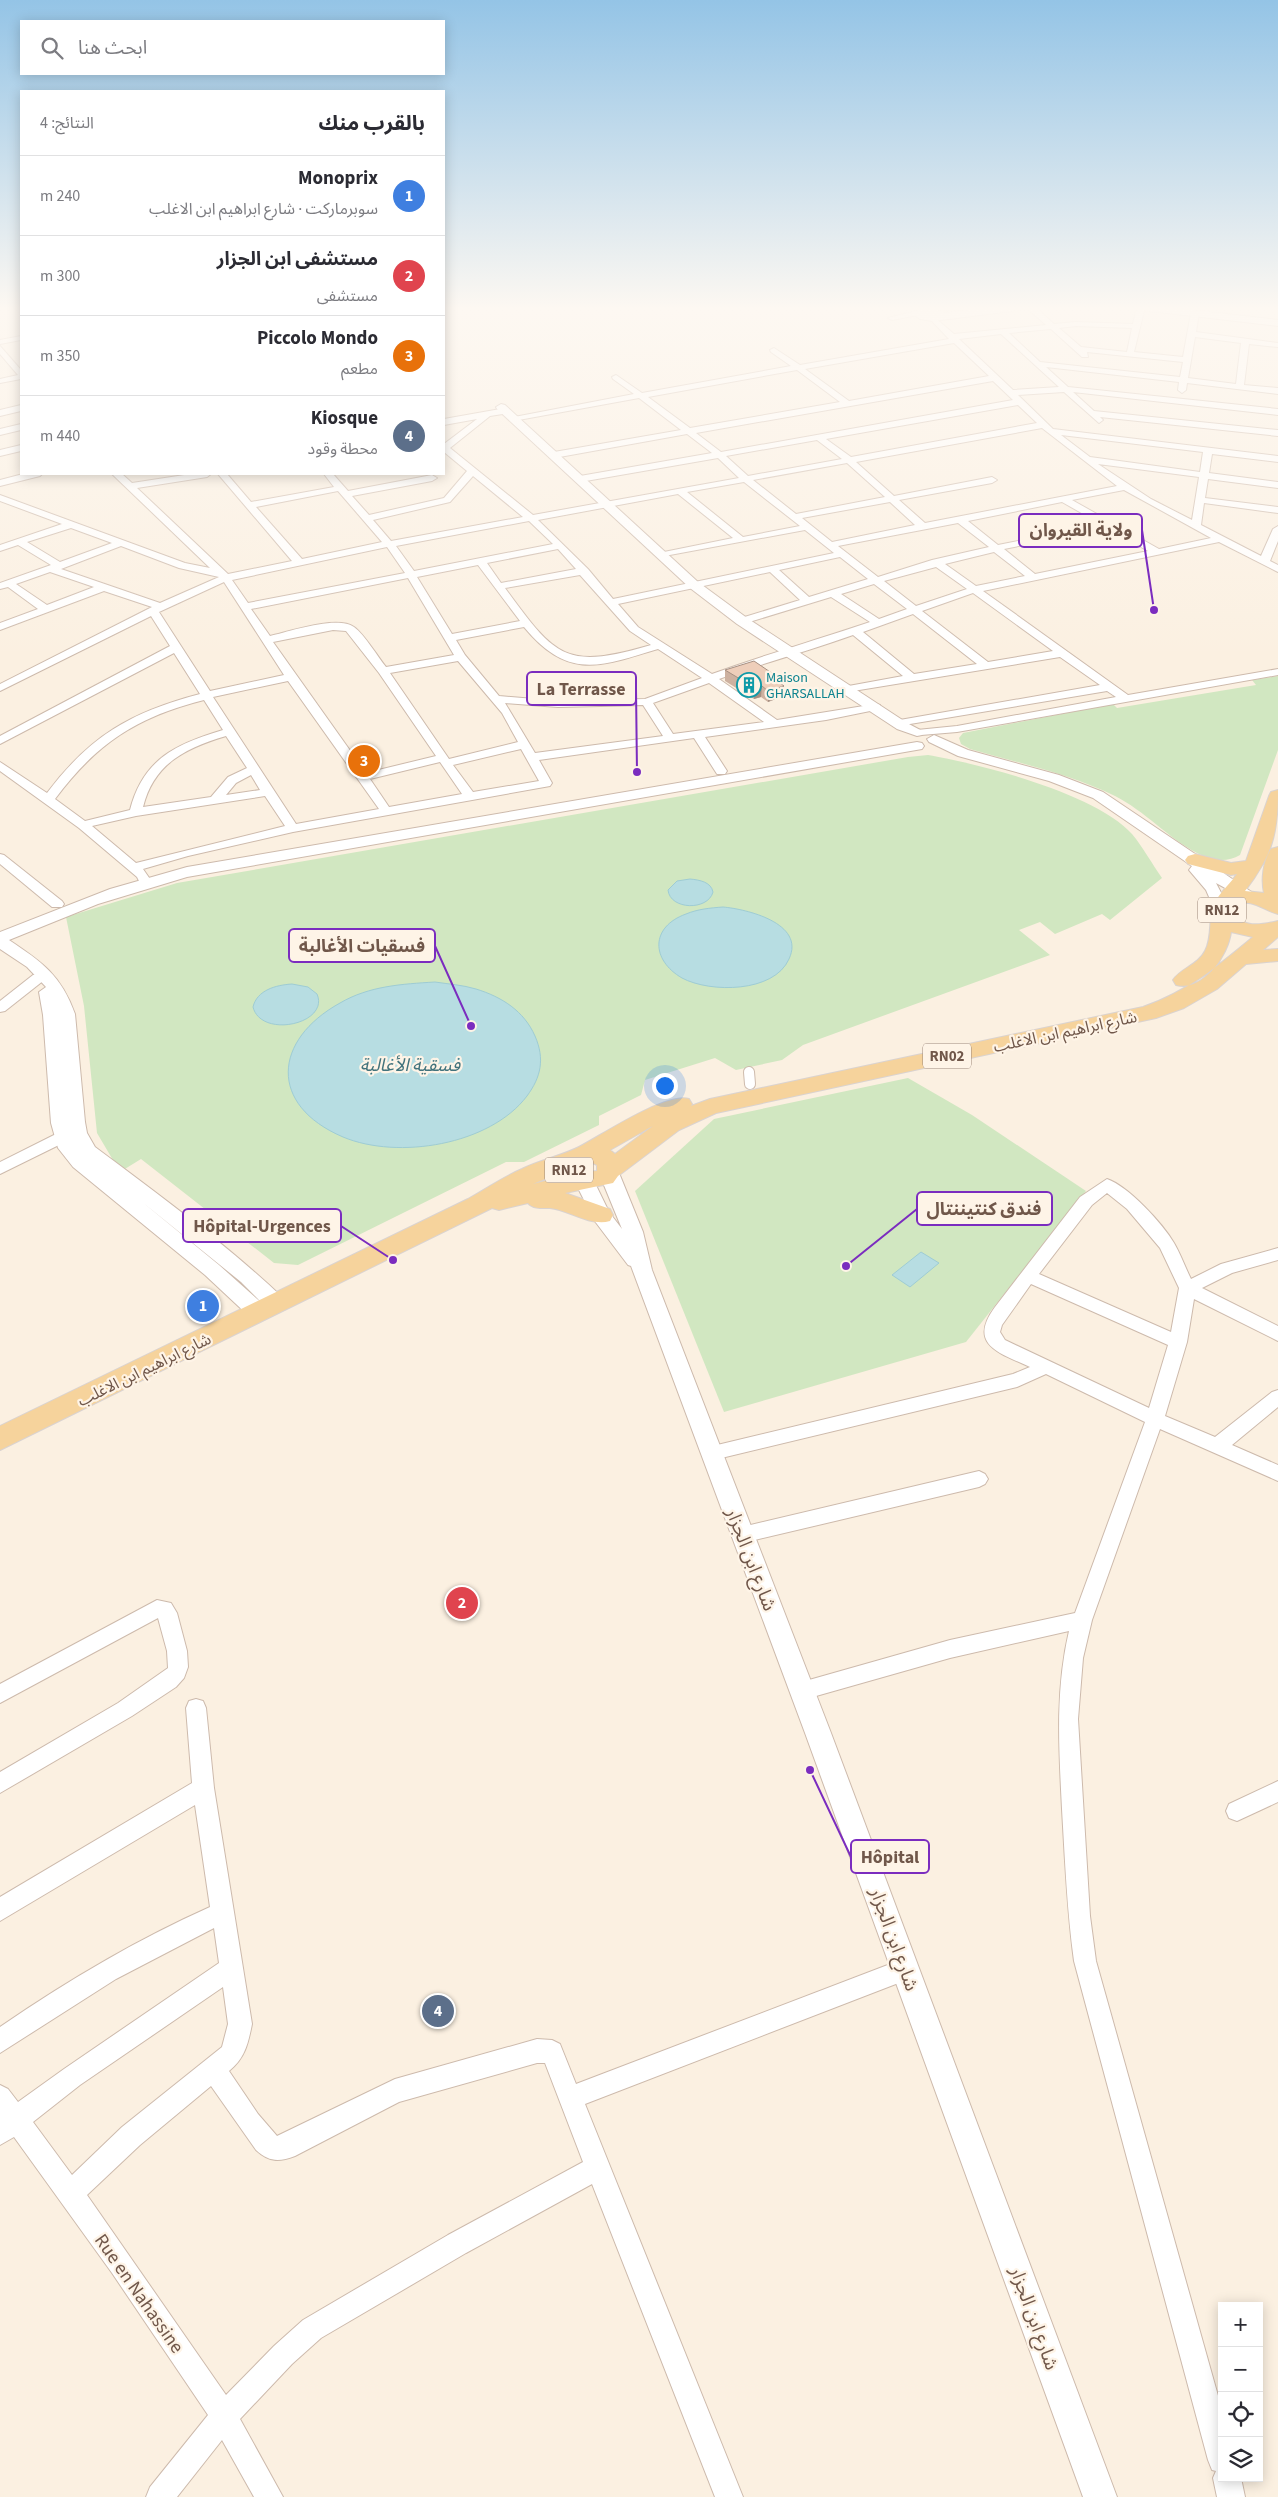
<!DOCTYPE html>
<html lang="ar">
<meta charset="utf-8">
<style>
:root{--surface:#fff;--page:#f7f7f7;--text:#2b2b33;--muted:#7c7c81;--line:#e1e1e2;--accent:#df6a4c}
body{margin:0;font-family:"Source Sans 3","Noto Sans Arabic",sans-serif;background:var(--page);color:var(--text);direction:rtl}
.controls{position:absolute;right:15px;bottom:15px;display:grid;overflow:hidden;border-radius:0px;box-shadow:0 2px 12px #0003}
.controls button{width:45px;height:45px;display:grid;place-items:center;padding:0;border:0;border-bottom:1px solid var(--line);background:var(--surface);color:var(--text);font:25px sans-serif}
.you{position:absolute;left:664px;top:1085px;width:18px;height:18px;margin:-12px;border:4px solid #fff;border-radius:50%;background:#1a73e8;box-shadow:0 0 0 8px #1a73e833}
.badge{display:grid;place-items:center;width:32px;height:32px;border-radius:50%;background:var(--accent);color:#fff;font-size:16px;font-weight:700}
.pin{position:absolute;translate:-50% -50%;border:2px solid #fff;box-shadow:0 1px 5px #0006}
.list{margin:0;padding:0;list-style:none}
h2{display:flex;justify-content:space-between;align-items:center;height:65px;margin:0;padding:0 20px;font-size:21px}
h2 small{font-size:16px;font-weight:400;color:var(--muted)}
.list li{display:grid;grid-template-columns:32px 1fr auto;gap:15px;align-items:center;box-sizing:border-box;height:80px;padding:0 20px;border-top:1px solid var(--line)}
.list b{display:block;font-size:19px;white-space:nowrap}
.list p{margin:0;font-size:16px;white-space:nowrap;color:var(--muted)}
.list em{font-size:16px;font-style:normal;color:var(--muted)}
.icon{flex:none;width:28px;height:28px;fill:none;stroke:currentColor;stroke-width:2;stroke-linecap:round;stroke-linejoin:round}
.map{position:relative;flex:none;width:1278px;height:2497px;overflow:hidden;direction:ltr}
.search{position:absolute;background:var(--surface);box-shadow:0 2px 12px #0003;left:20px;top:20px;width:425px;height:55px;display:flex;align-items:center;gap:12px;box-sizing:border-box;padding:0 18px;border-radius:0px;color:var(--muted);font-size:19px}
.panel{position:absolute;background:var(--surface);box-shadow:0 2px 12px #0003;left:20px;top:90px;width:425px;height:385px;border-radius:0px;direction:rtl}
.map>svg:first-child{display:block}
.green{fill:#d1e7c1}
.water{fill:#b7dde2;stroke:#9eccd4}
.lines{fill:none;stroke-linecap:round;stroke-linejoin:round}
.pedestrian-casing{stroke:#cdbaac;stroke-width:12}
.minor-casing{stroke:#cdbaac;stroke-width:2}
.tertiary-casing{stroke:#cdbaac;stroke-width:2}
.primary-casing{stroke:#dad3d0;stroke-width:2}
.pedestrian{stroke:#fff;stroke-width:10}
.minor{fill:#fff;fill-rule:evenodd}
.tertiary{fill:#fff;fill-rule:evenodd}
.primary{fill:#f6d39c;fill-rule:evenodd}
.wall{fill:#cdb1a0}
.shaded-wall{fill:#a79082}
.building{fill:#eeceba;stroke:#a79082}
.labels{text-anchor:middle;stroke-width:4.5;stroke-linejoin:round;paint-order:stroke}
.far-culture-label{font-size:14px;fill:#0d838f;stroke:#fef4e7;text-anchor:start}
.shield{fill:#fef4e7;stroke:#9b8679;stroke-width:1}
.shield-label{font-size:15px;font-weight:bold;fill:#70574a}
.street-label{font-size:16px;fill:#70574a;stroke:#fef4e7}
.water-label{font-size:18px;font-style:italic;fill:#42737c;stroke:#fef4e7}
.near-street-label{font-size:19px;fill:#70574a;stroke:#fef4e7}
.leader{fill:none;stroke:#7b2cbf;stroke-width:2}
.callout-dot{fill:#7b2cbf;stroke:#fef4e7;stroke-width:2}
.callout{fill:#fef4e7;stroke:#7b2cbf;stroke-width:2}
.callout-label{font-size:18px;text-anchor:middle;font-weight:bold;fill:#70574a}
</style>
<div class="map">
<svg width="1278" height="2497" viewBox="0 0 1278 2497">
<rect width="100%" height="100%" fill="#fbf0e1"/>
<g class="green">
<path d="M1278,676V750L1240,855C1227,863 1211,861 1197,853C1168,838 1145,811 1115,796C1070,774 1019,763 970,749L961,744L959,738L963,733L1113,704L1117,708L1256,685L1252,680Z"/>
<path d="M928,755C981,764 1097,794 1132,834C1143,847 1152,864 1162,878L1110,920L1102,914L1055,934L1040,922L1019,930L1050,955L803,1045L782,1060L736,1070L715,1058L645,1080L641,1095L599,1116V1125L524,1162H506L298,1265L274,1263L141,1159L120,1172L97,1133L84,1006L66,917L177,883L908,757Z"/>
<polygon points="908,1078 972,1115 1086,1191 966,1342 724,1412 635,1191 714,1119"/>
</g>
<g class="water">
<path d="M690,879C700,880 711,882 713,892C708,911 670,910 668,890L677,881Z"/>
<path d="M723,907C746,909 806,923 789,959C774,993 710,993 682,978C651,960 650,927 686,914C698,909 710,908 723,907Z"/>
<path d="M435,982C448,984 463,985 476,989C502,997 524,1011 535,1036C545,1059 541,1077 527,1096C490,1145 398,1160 343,1137C268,1105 273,1040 340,1003C369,986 402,984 435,982Z"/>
<path d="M292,984L308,987L317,994C330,1024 261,1039 253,1007C257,990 276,985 292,984Z"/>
<polygon points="921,1252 939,1263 910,1287 892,1275"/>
</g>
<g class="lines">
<defs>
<polyline id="pedestrian" points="749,1072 750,1084"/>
<g id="minor">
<polygon points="942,307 950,307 950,309 946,311"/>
<path d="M1026,307H1035L1054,324L1076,322L1133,324L1137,307H1145L1134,352L1183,357L1191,313L1195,311L1199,313L1196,332L1278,343V347L1249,344L1244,385L1278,388V394L1187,383L1186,390L1182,393L1178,390L1179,382L1046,367L1068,387L1278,409V415L1073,392L1094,411L1278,430V436L1100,417L1103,420L1099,423L1064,392L1018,395L1053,429L1278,456V462L1212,454L1209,473L1278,482V488L1208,479L1205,498L1278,507V513L1204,503L1201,525L1261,556L1273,529L1278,526V541L1270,561L1278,565V572L1219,542L983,591L1128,695L1278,669V675L957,732L921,735L915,732L917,730L957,726L1116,697L1107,691L898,726L892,723L894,721L1100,685L1060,657L847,692L843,691V687L903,676L853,635C809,651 763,663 719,679L777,720L876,704L880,705V709L826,720L705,737L727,771L725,774H717L694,738L539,760L552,783L550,786L293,832L188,856L143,869L152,882L146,886L141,885L137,877L79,828L0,771V762L47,793C90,736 131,712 200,694L174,653L0,744V736L170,646L151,616L0,691V684L152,607L104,591L0,630V623L38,609L8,587L0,589V583L51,565L18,545L0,551V545L62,524L0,501V495L185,563L210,568L112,474H122L132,483L191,474H211L207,477L137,488L228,574L292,561L218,474H227L251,502L334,487L324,474H333L348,491L432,475L437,478L432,481L352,496L369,515L444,498L467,471L444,452V444L477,419L444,425V419L506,408L509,409V413L490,416L450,448L533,515L739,478L718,458L580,482L575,479L580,476L712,453L687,434L554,458L550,455L554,452L681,430L639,398L513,421L509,418L634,394L613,379L612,377L616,375L642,393L791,366L771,352L770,350L774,348L800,365L949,339L930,319L934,317L954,334L1046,325ZM1076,326L1132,328L1127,352L1081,347L1059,328ZM1051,329L1082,357H1088L1087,352L1183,362L1180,377L1040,362L1009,333ZM1001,334L1059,387L1013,390L959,339ZM1195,337L1241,343L1236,384L1188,378ZM954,343L989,376L849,401L805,369ZM797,370L840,402L690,428L648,397ZM993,381L1013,400L721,452L696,433ZM1018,405L1037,423L851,457L826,439ZM1042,428L1117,486L925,523L899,500L992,483L997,480L992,477L894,496L856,462ZM1061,435L1203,452L1200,472L1090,457ZM817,440L842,459L748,476L726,456ZM847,463L885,497L796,514L753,480ZM1098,464L1199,477L1192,520L1151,499ZM473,476L523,517L391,541L373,520L450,502ZM744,482L800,526L743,537L687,492ZM1124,490L1211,538L1159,549L1072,500ZM338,491L382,542L302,559L256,507ZM678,494L733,538L659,553V557L805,530L834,553L613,599L588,569L538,520ZM890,502L915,525L832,542L802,518ZM1062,502L1101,524L998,545L968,521ZM529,521L553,544L414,571L396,546ZM958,523L989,547L932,560L878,577L838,546ZM71,528L112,543L60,562L27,542ZM1108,528L1148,551L1035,574L1004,549ZM121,546L179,568L219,577L160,603L61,569ZM387,547L405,573L248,603L232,580ZM558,549L576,569L501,583L487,563ZM994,552L1025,576L976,586L945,564ZM840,557L868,579L809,597L779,570ZM478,565L520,621L452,634L417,577ZM936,567L967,589L916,606L884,581ZM50,572L94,587L47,605L16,584ZM770,572L800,600L738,619V623H746L831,597L870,622C817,640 764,655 712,674L638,627L618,604ZM580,575L630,631L651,645C565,670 556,658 505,588ZM408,578L454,655L386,667C377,656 365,635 354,627C337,615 288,632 270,636L251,609ZM224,582L284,675L210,691L159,612ZM874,584L907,609L879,619L841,594ZM973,593L1053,651L988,662L922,611ZM913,614L977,664L914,674L863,632ZM524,627C568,680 599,667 658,649L702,678L645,699L558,701L499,696L465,655L456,640ZM333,630L346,631L379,673L436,756L366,773L273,642ZM458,661L502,713L518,742L449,759L390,673ZM288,681L379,809L296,824L213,697ZM709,683L764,722L673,734L653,703ZM204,700L223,730C176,744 143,759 130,810L85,821L55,799C96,744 136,717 204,700ZM505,703L558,707L643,705L663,736L535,753ZM226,736L247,768L228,777L211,797L143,807C154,763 186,748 226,736ZM521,749L539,781L473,792L453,765ZM440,762L462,794L389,807L370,779ZM251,775L260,790L226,795L236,783ZM265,796L285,826L136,863L92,826L136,816Z"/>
<polygon points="920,310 924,312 923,314 892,320 888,318"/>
<polygon points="21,336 21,340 0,344 0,340"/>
<polygon points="0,346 21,370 21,379 0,383 0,379 18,375 0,354"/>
<polygon points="21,405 21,411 0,416 0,410"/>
<polygon points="21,424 21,430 0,435 0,429"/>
<polygon points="21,445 21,451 0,456 0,450"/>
<polygon points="0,854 4,855 62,901 64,904 62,907 52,907 0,864"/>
<polygon points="38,974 43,975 45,978 43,981 5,1011 0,1012 0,1001 33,975"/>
<polygon points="77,1129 82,1130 85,1134 82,1138 67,1141 0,1174 0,1162 58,1133"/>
<path d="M1107,1179C1128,1186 1163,1224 1174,1243C1181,1255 1185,1267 1191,1279L1221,1264L1278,1248V1260L1232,1273L1202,1288L1278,1326V1341L1194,1299L1187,1342L1165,1416L1215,1437L1272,1392L1278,1390V1407L1232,1445L1278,1465V1481L1160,1429L1092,1620L1083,1658L1078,1719L1090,1916L1096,1961L1222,2410V2478H1241L1245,2497H1217L1213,2478L1216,2471L1212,2470L1208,2460L1074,1961C1067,1911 1065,1860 1062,1809C1059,1749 1055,1691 1069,1631L950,1658L802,1700L795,1698L792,1691L795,1684L802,1682L950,1640L1075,1613L1145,1422L1046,1374L1017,1387L713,1460L707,1458L704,1453L707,1448L713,1446L1013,1374L1030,1367C1000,1353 967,1345 995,1307L1080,1197ZM1107,1193L1127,1209L1160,1248L1179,1288L1171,1332L1039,1274L1092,1205ZM1031,1284L1168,1345L1149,1408L1005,1340L1000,1332L1002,1325Z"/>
<polygon points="979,1471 985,1474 988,1479 985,1484 979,1487 742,1543 735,1541 733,1535 735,1529 742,1527"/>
<polygon points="157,1600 171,1603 177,1613 187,1651 188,1667 184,1678 176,1687 132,1716 0,1793 0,1772 118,1703 168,1668 167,1651 158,1618 0,1703 0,1684"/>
<path d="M196,1699L203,1701L206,1708L214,1788L252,2024C248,2044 245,2058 229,2071L258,2114L277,2136L395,2079L537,2039L552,2040L560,2044L576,2084L906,1958L914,1961L917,1969L914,1977L585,2104L743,2497H715L592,2184L466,2253L321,2338L292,2364L240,2419L283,2497H254L222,2440L177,2497H146L150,2487L208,2415L112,2273L14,2137L0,2145V2085L8,2089L18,2102L64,2069L219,1963L214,1928L116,1979L0,2053V2027C67,1981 136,1940 210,1907L195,1805L0,1921V1897L192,1783L186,1708L189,1701ZM223,1987L228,2024L222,2047L122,2127L72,2175L33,2122L80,2085ZM537,2063H545L583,2162L448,2235L303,2320L274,2346L226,2395L87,2195L140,2145L211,2086L256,2150C269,2162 279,2162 295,2156L399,2102Z"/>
<polygon points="1278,1781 1278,1802 1237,1821 1229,1818 1226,1811 1229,1804"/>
</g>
<g id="tertiary">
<polygon points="994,307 1025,307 1020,310 933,321 920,319 913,314 922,308 936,309 944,313"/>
<polygon points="1136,307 1166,307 1278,320 1278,326 1141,310"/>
<polygon points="501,404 505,405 698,582 747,618 907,723 924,732 922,735 917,736 897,729 737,624 690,588 497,409 496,407"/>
<polygon points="23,474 42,474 40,476 0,486 0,480"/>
<polygon points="934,735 968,750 1059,775 1103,792 1259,897 1251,902 1216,883 1230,910 1222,915 1216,913 1206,890 1189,870 1192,866 1093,798 1049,781 958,756 929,742 927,739"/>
<path d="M917,742L922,743L924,746L922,749L187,877L98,904L9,940C42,962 61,975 75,1014L85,1122L87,1133L95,1147C159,1195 225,1243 283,1298L286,1304L283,1310L276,1312L269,1310L241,1282L141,1201L219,1265L265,1306L268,1312L265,1318L258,1320L251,1318L205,1275L73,1167L58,1148L51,1123L43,1015L39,992L46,987L27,967L0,949V932L110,889L187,867Z"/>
<polygon points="609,1166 616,1168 619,1173 643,1232 652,1270 831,1733 1117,2497 1083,2497 805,1733 631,1266 628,1265 594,1220 575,1182 578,1177 585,1175 592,1177 609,1212 622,1229 599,1173 602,1168"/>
</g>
<path id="primary" d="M1278,790C1278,835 1272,855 1245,891L1264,893C1261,880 1263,861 1271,849L1278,847V914C1262,910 1253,898 1235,905L1232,910C1241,929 1261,925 1278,921V937L1263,950L1278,949V961L1246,964L1217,989L1184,1008L1156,1018L716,1113L679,1130L618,1176L613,1183L565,1193L610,1209L613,1215L610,1221C591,1227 569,1210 550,1208C542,1208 533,1209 528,1203L499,1210L492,1208L0,1450V1426L468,1199C486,1189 503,1177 522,1169C540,1160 561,1156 579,1147C602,1135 666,1092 689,1099L692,1104L691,1106L710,1099L1143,1007C1188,991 1217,967 1253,937L1231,932C1228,955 1204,992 1176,985L1173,980C1181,968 1198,965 1205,951C1212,938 1209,922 1212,909C1215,897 1230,884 1237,874L1231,875L1188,864L1185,860L1188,856L1195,854L1231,863L1246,861L1269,796L1271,792ZM653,1126L615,1154L610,1150L649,1128ZM588,1161L597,1165V1171L583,1172L580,1168L582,1164ZM559,1173L561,1177L533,1184Z"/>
</defs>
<use href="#pedestrian" class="pedestrian-casing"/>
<use href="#minor" class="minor-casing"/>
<use href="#tertiary" class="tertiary-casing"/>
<use href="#primary" class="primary-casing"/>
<use href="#pedestrian" class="pedestrian"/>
<use href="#minor" class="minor"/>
<use href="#tertiary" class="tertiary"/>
<use href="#primary" class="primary"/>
</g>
<polygon class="wall" points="725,670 779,678 779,682 783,696 768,702 761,697 754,699 725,681"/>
<g class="shaded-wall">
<polygon points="779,678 779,687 784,686 783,696 768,702 768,691 776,680"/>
<polygon points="762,686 761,697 754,699 755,688"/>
</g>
<polygon class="building" points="754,661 779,678 776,680 784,686 768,691 762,686 755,688 725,670"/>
<linearGradient id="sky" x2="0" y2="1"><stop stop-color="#94c4e6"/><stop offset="0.47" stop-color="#fdf8f2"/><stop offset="1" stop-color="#fdf8f2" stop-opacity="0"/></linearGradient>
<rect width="1278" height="657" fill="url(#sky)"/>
<defs>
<symbol id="building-ring" viewBox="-11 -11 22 22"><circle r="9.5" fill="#fef4e7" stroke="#0f9aa8" stroke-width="1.5"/><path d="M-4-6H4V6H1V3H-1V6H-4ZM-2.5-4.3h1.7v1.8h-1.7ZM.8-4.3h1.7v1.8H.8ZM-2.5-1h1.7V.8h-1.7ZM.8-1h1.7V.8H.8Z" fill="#0f9aa8"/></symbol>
</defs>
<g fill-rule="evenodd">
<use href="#building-ring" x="735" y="671" width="28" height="28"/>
</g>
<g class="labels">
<g class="far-culture-label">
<text x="766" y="682">Maison<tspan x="766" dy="16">GHARSALLAH</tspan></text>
</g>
<g class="shield">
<rect x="1198" y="897.5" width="48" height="25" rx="4"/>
<rect x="923" y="1043.5" width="48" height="25" rx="4"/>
<rect x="545" y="1157.5" width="48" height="25" rx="4"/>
</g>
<g class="shield-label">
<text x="1222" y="915">RN12</text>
<text x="947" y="1061">RN02</text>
<text x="569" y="1175">RN12</text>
</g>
<g class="street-label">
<text transform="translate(1065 1031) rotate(-12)" y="6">شارع ابراهيم ابن الاغلب</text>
<text transform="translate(144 1369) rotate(-26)" y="6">شارع ابراهيم ابن الاغلب</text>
</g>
<g class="water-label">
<text x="410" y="1071">فسقية الأغالبة</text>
</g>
<g class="near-street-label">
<text transform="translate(752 1559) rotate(69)" y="7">شارع ابن الجزار</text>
<text transform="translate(895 1939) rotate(70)" y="7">شارع ابن الجزار</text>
<text transform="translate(140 2293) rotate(55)" y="7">Rue en Nahassine</text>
<text transform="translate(1035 2318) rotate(70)" y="7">شارع ابن الجزار</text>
</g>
</g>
<path class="leader" d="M1154 610L1142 530M637 772L636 689M471 1026L435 946M846 1266L917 1209M393 1260L341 1226M810 1770L851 1857"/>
<g class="callout-dot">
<circle cx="1154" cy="610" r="5"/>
<circle cx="637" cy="772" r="5"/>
<circle cx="471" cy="1026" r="5"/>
<circle cx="846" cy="1266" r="5"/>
<circle cx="393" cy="1260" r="5"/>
<circle cx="810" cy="1770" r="5"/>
</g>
<g class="callout">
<rect x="1019" y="514" width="123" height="33" rx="5"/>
<rect x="527" y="672" width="109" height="33" rx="5"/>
<rect x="289" y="929" width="146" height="33" rx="5"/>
<rect x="917" y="1192" width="135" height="33" rx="5"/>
<rect x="183" y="1209" width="158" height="33" rx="5"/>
<rect x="851" y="1840" width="78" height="33" rx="5"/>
</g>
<g class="callout-label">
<text x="1081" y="536">ولاية القيروان</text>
<text x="581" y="695">La Terrasse</text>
<text x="362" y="952">فسقيات الأغالبة</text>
<text x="984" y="1215">فندق كنتيننتال</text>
<text x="262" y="1232">Hôpital-Urgences</text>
<text x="890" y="1863">Hôpital</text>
</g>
</svg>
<div class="controls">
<button>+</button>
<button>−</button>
<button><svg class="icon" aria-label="locate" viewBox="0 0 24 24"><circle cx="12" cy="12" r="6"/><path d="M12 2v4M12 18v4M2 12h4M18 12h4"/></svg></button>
<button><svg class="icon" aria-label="layers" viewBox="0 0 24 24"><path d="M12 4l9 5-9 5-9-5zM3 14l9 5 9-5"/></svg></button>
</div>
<div class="you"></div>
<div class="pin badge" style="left:203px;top:1306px;background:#3f7fe0">1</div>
<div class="pin badge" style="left:462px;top:1603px;background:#e0444e">2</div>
<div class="pin badge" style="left:364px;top:761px;background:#e8710a">3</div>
<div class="pin badge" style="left:438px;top:2011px;background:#5c6f8a">4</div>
<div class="search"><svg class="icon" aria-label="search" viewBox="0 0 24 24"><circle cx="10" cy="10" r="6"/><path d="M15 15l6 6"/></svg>ابحث هنا</div>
<section class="panel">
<h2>بالقرب منك<small>النتائج: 4</small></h2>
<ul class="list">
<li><span class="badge" style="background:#3f7fe0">1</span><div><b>Monoprix</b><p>سوبرماركت · شارع ابراهيم ابن الاغلب</p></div><em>240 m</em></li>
<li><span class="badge" style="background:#e0444e">2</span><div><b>مستشفى ابن الجزار</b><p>مستشفى</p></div><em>300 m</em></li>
<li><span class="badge" style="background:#e8710a">3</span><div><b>Piccolo Mondo</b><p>مطعم</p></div><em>350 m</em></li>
<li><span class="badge" style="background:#5c6f8a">4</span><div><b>Kiosque</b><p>محطة وقود</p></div><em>440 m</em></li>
</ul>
</section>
</div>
